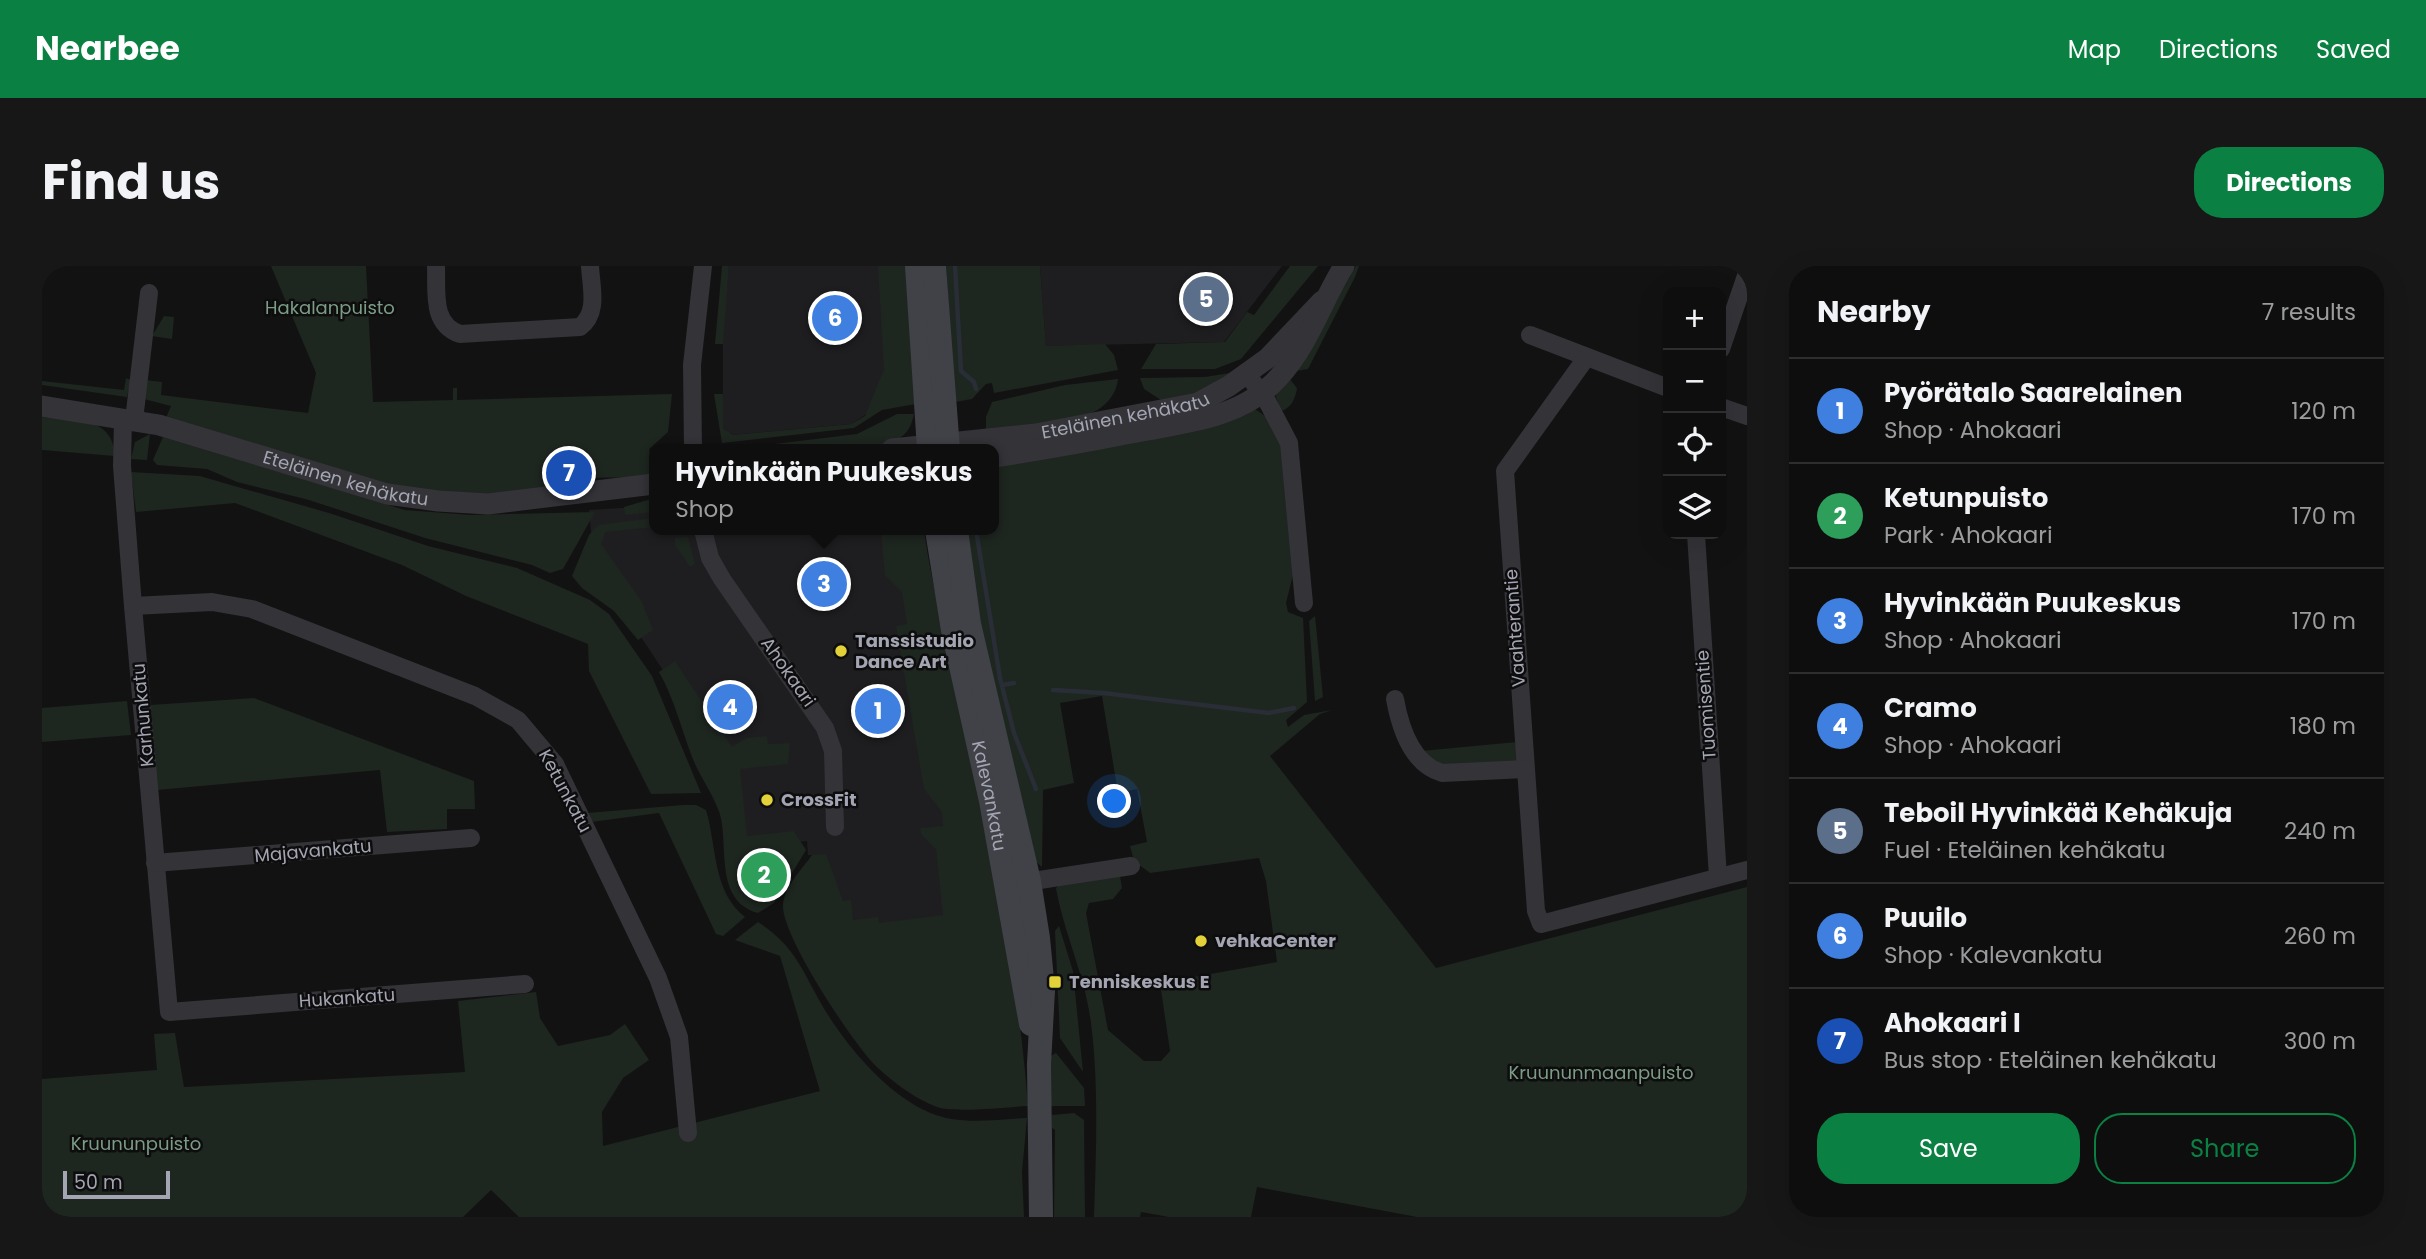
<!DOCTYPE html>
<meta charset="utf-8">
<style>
:root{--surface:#0e0e0e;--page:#171717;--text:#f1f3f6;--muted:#9b9c9e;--line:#2e2e2e;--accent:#0b8043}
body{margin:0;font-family:Poppins,sans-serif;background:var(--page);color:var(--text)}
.controls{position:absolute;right:21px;top:21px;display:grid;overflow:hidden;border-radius:14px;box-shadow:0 7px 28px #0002}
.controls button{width:63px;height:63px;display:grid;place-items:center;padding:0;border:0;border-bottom:2px solid var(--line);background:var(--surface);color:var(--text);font:35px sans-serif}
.scale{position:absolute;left:21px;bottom:18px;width:107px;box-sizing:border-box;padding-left:7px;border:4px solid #a4a5b3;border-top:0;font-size:19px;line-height:24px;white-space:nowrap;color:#a4a5b3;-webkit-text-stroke:5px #0d0d0e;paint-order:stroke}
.you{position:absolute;left:1073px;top:536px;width:24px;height:24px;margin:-18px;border:5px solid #fff;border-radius:50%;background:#1a73e8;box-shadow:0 0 0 10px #1a73e833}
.badge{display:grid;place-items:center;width:46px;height:46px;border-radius:50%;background:var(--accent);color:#fff;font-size:23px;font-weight:700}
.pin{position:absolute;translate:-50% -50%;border:4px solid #fff;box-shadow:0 2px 7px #0006}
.popup{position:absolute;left:607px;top:178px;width:350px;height:91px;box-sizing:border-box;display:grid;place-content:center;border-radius:14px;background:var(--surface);filter:drop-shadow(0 2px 5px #0005);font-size:23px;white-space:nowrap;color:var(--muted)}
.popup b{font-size:26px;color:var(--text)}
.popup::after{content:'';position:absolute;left:50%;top:100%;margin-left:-14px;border:14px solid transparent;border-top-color:var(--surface)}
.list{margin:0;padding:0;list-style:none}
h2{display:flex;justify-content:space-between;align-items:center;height:91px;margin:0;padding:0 28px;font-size:30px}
h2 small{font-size:23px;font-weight:400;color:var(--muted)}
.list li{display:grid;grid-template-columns:46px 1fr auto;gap:21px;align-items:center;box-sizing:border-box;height:105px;padding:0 28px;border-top:2px solid var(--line)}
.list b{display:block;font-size:26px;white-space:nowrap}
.list p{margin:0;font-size:23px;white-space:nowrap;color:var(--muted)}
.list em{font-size:23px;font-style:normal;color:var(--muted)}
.actions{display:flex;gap:14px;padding:21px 28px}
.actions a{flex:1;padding:16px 0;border:2px solid var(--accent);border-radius:28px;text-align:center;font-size:24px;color:var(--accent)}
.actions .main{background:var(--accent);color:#fff}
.icon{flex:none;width:38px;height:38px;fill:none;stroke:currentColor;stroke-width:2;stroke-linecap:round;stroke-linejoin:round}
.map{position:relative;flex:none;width:1705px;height:951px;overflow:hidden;border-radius:28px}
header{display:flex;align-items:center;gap:42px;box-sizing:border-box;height:98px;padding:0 35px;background:var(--accent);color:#fff}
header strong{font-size:33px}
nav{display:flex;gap:38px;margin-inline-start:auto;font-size:24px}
.intro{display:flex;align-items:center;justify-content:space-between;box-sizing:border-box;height:168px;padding:0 42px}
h1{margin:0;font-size:49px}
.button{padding:18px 32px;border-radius:28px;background:var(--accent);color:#fff;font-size:24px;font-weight:700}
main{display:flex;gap:42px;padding:0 42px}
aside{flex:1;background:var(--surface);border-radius:28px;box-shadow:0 7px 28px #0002}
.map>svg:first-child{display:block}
.built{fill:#1e1e20}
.green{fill:#1e2620}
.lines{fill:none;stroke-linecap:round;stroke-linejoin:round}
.stream{stroke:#292d36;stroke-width:4.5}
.minor{stroke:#333338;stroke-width:18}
.tertiary{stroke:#333338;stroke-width:21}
.secondary{stroke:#414148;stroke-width:24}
.poi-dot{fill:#e3d13a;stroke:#0d0d0e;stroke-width:2.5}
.labels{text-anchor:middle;stroke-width:5;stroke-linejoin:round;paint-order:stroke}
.park-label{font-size:18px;fill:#7c9c86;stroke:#0d0d0e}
.street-label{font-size:18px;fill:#a4a5b3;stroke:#0d0d0e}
.poi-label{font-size:18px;font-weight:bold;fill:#a4a5b3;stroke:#0d0d0e;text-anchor:start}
</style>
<header>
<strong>Nearbee</strong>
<nav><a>Map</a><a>Directions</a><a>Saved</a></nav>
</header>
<div class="intro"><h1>Find us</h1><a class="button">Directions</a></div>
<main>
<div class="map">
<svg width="1705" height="951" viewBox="0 0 1705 951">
<rect width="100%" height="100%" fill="#121213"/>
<g class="built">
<polygon points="687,0 841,0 853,130 809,158 691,169 681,162 681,63"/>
<polygon points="998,0 1240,0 1182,76 1004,80"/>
<polygon points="612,240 612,264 869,264 922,663 803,671 784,589 766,589 765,575 698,583 681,495 552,300 547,244"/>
</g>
<g class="green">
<polygon points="229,0 324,0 331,136 411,134 411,122 415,122 415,134 630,128 626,166 607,183 611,211 535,212 518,215 502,222 454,231 347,220 124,152 129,140 102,133 104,114 120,116 119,129 266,147 274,107"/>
<polygon points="680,0 687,0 681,78 673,78"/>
<polygon points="836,0 864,0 874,138 840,144 812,162 680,177 672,128 681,128 681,162 691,169 809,158 823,150 842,103"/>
<polygon points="904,0 998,0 1004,80 1063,78 1072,89 1076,104 952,127 950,117 944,118 930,133 913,136"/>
<polygon points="1248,0 1276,0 1199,93 1173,103 1099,103 1114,78 1183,76 1205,46 1212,49"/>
<polygon points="1314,0 1317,0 1313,11 1266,103 1254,105"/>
<polygon points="122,50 132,51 130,73 110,70"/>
<polygon points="1188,107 1165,126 1119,134 1102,123 1098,112 1163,111"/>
<polygon points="84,112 89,114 85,131 0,119 0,115 82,124"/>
<path d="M1247,112L1255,122C1254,131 1249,143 1239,145L1233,128Z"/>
<path d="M1076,113C1070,164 984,160 944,165V151L950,136L1023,119Z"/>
<path d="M1213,143L1226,152L1239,177L1252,305L1244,337L1246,346L1261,352L1265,436L1244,454L1246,461L1262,449L1290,444L1278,448L1228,490L1394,702L1705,621V951H1375L1215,921L1209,951H1127L1099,946L1098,951H1052C1054,887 1057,820 1049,757C1043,709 1022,668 1014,622L1020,616L1078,610L1080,622L1071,633L1047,637L1044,647L1066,764L1102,795H1119L1128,785L1118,717L1235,696L1224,615L1217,592L1108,607L1092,595L1088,580L1105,576L1095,523L1076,527L1060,430L1018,437L1032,517L1001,524L1000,601L993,595L944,393L923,264H952V198Z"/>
<path d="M855,148H872C870,157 867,166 859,171C826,192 733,183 692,183L815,168Z"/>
<path d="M0,151C32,154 71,150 73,190L0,184Z"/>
<polygon points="108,168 105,194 89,193 93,176"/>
<polygon points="121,171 363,244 429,249 553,246 521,303 508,307 490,299 383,272 267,234 195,216 165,203 115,199 111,194"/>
<polygon points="89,206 158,210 175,215 287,247 386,280 475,302 548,334 567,348 610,410 659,527 609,528 547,405 546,378 424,330 360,299 193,237 94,246"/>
<polygon points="612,232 610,246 583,249 582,241"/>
<polygon points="612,252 612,261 563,266 559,278 600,336 611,364 596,374 572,345 540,322 530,310 547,269 556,259"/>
<path d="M839,264H882C890,325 908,385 921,446C949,576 976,708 986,840C965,841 913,847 895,841C873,833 846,813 830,796C808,772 739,669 741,639C742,621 760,603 770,589L784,588L801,635L809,634L811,654L836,651L837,657L901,649L894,583L879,568L878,562L901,560L900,546L882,523L854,360L865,358L860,326L843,309Z"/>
<polygon points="646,271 653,298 648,301 633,279 633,272"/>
<polygon points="1273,350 1281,431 1273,435 1267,355"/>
<path d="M633,395L690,481L704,472L725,470L726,478L748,477L746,498L698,503L705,570L752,565L764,584L732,637L716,647C669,634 689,572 676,543C669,525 657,509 650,491C639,462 632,432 617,406Z"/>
<polygon points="212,432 432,515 433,543 405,543 405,563 345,566 338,504 115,524 108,439"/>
<polygon points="85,435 89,469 0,476 0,442"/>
<polygon points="1475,476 1476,496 1400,499 1379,485"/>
<path d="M641,539H654L664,544C675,580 670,625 703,651L681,670L674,668L617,547L549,556L545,547Z"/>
<path d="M716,656C753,680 759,702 780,739C805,782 857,845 910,853C933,857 961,853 985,852L980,906L982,951H477L449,924L421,951H0V813L115,804L112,768L133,767L142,821L423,806L416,735L494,726L498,752L516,780L568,769L583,758L607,794L581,812L560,846L561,880L778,825L738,690L693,674Z"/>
<polygon points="1017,660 1031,705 1041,806 1018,772 1013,665"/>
<polygon points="1014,787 1042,822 1043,840 1009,840 1009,790"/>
<polygon points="1032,847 1042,854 1043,951 1012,951 1013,864 1010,862 1010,849"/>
</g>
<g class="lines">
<g class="stream">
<polyline points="913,0 919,105 932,116 934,123"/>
<polyline points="934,264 958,412 972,467 994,523"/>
<polyline points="960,419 972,417"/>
<polyline points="1011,424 1061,427 1227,447 1252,442"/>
</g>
<g class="minor">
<path d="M394,0C395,26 389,58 418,68L538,61C557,47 549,21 548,0"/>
<polyline points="1488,69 1626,122"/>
<polyline points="1679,83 1705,7"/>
<polyline points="1544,92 1463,205 1494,645 1499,658 1705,604"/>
<polyline points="1205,108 1225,135 1247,177 1262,337"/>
<polyline points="1679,141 1705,150"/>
<polyline points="81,152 80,200 91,340 127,746 483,718"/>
<polyline points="92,154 107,27"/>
<polyline points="651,183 650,99 661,0"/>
<polyline points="661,264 668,292 680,313 783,462 791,485 793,561"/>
<polyline points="1654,268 1676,611"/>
<polyline points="91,340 170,336 210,343 433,430 476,454 513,498 616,712 637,771 646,867"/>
<path d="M1353,433C1358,461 1370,498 1400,507L1483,503"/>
<polyline points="113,597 429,572"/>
<polyline points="978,617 1089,600"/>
</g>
<g class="tertiary">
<path id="s1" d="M0,140L117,159L345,228L396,235L446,238L612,218"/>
<path id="s2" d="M850,183L994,168L1156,137L1187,120L1226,92L1280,35"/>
<path d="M952,191C998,184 1044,176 1089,167C1141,157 1200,153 1237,111C1267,78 1279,37 1302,0"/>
</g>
<g class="secondary">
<polyline points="875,0 887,183"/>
<polyline points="892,0 906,183"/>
<path id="s3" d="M895,264L911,364L949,535L989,758"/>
<polyline points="914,264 927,358 987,615 996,672 1001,724 997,798 999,951"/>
</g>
</g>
<g class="poi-dot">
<circle cx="799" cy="385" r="7"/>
<circle cx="725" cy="534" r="7"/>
<circle cx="1159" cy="675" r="7"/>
<rect x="1006" y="709" width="14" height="14" rx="3.5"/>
</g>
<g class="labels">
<g class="park-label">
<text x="288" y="48">Hakalanpuisto</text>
<text x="1559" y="813">Kruununmaanpuisto</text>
<text x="94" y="884">Kruununpuisto</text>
</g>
<g class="street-label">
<text dy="6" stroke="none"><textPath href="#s2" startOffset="236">Eteläinen kehäkatu</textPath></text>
<text dy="6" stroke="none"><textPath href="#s1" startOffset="313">Eteläinen kehäkatu</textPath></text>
<text transform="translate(1473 362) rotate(-94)" y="6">Vaahterantie</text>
<text transform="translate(746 406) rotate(55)" y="6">Ahokaari</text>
<text transform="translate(1664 439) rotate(-94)" y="6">Tuomisentie</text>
<text transform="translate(101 449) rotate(-95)" y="6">Karhunkatu</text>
<text transform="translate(523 525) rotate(62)" y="6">Ketunkatu</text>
<text dy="6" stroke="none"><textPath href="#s3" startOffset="271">Kalevankatu</textPath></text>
<text transform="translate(271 585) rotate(-5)" y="6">Majavankatu</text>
<text transform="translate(305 732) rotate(-4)" y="6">Hukankatu</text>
</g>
<g class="poi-label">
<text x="813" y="381">Tanssistudio<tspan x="813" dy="21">Dance Art</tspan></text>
<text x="739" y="540">CrossFit</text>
<text x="1173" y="681">vehkaCenter</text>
<text x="1027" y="722">Tenniskeskus E</text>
</g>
</g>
</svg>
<div class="controls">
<button>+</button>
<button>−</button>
<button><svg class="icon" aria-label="locate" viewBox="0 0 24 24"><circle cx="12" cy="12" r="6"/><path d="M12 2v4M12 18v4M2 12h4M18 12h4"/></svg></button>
<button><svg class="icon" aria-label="layers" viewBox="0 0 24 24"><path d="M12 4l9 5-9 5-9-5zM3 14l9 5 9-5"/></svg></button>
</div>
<div class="scale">50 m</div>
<div class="you"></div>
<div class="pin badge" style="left:836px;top:445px;background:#3f7fe0">1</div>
<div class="pin badge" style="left:722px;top:609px;background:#2e9e5b">2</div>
<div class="pin badge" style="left:782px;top:318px;background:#3f7fe0">3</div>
<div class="popup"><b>Hyvinkään Puukeskus</b>Shop</div>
<div class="pin badge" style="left:688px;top:441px;background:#3f7fe0">4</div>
<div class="pin badge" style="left:1164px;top:33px;background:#5c6f8a">5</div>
<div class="pin badge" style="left:793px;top:52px;background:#3f7fe0">6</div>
<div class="pin badge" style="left:527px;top:207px;background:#1a4fb4">7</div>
</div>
<aside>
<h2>Nearby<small>7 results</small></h2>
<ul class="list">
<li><span class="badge" style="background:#3f7fe0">1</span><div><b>Pyörätalo Saarelainen</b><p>Shop · Ahokaari</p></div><em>120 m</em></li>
<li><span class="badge" style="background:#2e9e5b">2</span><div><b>Ketunpuisto</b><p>Park · Ahokaari</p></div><em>170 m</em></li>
<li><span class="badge" style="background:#3f7fe0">3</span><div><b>Hyvinkään Puukeskus</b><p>Shop · Ahokaari</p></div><em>170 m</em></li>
<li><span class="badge" style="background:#3f7fe0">4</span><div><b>Cramo</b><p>Shop · Ahokaari</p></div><em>180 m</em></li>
<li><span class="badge" style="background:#5c6f8a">5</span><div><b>Teboil Hyvinkää Kehäkuja</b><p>Fuel · Eteläinen kehäkatu</p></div><em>240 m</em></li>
<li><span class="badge" style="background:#3f7fe0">6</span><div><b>Puuilo</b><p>Shop · Kalevankatu</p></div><em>260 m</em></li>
<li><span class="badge" style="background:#1a4fb4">7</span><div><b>Ahokaari I</b><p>Bus stop · Eteläinen kehäkatu</p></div><em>300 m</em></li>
</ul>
<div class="actions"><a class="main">Save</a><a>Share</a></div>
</aside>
</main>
